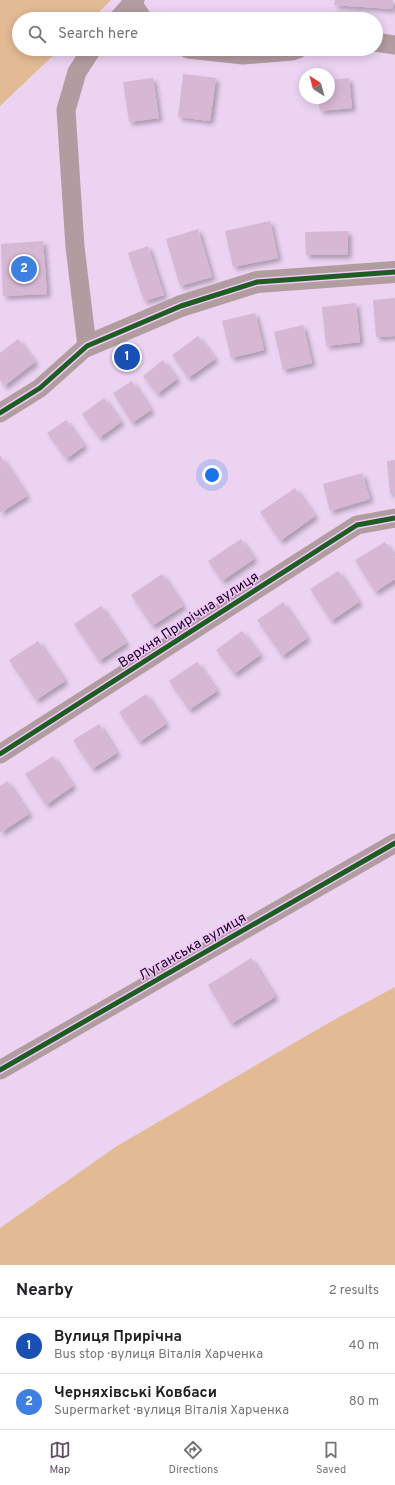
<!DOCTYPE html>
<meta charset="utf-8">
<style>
:root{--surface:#fff;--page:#f6f6f6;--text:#202124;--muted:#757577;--line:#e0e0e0;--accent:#614e65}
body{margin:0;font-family:Overpass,sans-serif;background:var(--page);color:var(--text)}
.compass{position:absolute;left:299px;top:68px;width:36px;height:36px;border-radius:50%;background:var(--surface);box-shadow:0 2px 10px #0003;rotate:324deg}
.you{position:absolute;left:212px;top:475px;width:14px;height:14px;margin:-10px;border:3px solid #fff;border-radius:50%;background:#1a73e8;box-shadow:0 0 0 6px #1a73e833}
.badge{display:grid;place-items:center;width:26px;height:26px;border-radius:50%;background:var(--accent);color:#fff;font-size:13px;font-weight:700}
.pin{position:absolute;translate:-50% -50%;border:2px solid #fff;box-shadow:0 1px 4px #0006}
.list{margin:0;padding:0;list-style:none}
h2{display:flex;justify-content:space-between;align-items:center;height:52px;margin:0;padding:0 16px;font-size:17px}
h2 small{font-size:13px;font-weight:400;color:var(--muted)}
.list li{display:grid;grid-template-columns:26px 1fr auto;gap:12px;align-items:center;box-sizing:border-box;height:56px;padding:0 16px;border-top:1px solid var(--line)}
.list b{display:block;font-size:15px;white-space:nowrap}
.list p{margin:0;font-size:13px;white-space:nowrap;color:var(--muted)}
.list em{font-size:13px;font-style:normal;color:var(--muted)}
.icon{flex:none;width:22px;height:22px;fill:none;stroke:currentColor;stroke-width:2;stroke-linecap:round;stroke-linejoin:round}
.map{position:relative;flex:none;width:395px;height:1265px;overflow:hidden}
.search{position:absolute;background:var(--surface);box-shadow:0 2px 10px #0003;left:12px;right:12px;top:12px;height:44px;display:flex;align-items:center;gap:10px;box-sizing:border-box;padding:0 14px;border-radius:22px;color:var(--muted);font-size:15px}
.sheet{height:164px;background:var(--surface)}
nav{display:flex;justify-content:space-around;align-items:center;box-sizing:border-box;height:56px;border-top:1px solid var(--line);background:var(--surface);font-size:11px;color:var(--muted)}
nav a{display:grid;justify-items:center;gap:2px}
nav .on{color:var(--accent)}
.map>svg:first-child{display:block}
.green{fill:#e2bb94}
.building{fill:#d7b8d4;filter:url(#shadow)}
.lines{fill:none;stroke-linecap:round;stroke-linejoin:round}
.minor{stroke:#b19ca0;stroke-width:19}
.tertiary{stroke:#b19ca0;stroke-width:22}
.cycleway-casing{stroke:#f3c6fe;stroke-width:8}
.cycleway{stroke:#1b5e20;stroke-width:5}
.labels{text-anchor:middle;stroke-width:3;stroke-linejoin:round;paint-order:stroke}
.street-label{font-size:14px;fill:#16071a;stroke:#f3c6fe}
</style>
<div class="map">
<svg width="395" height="1265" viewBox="0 0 395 1265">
<defs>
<filter id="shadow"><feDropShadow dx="3.5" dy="3.5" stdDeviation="2" flood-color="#0004"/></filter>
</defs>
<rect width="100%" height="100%" fill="#ebd3f1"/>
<g class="green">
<polygon points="0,0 111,0 92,19 19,19 19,49 60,49 0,106"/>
<polygon points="395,987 395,1265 0,1265 0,1228 117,1146 332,1021"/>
</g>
<g class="building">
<polygon points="335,0 393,0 392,9 334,5"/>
<polygon points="183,74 216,78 210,121 178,117"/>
<polygon points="153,78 159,118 129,122 123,82"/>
<polygon points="349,78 352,108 320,111 318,98 329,98 329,80"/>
<polygon points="270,221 278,258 233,267 225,231"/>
<polygon points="198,229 212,277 180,286 166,239"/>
<polygon points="348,231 348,255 306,255 305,232"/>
<polygon points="43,241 47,294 3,296 1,244"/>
<polygon points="148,246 164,295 144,301 128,253"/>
<polygon points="395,298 395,336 376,337 373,300"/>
<polygon points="356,303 360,342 326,346 322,307"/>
<polygon points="255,313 264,350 231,358 222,321"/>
<polygon points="303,325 312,363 283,370 274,332"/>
<polygon points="198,336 215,359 188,378 172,355"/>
<polygon points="18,339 35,362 4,386 0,380 0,353"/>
<polygon points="163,360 177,379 157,394 143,376"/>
<polygon points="132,381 151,410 132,423 113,393"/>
<polygon points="104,398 121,422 99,438 82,414"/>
<polygon points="66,420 84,446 66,459 47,433"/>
<polygon points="0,455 27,496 0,513"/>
<polygon points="395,460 395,494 390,494 387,461"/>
<polygon points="362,473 370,499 330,511 323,484"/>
<polygon points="295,488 315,516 280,541 260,512"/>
<polygon points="241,539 254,559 222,581 208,561"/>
<polygon points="385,542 395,558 395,579 375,592 355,560"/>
<polygon points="338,571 359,602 331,621 310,589"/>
<polygon points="162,574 183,606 152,626 131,595"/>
<polygon points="283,602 307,638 282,656 257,620"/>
<polygon points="101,606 126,643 99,661 74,624"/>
<polygon points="242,631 260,655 234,674 216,650"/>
<polygon points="38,641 65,681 36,700 9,660"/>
<polygon points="197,662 217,691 189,710 169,681"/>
<polygon points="146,694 166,724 139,742 119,712"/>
<polygon points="99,724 117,753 92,769 73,740"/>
<polygon points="53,756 73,786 46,805 25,774"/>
<polygon points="7,781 29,814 0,833 0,786"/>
<polygon points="251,958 275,997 231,1024 208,985"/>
</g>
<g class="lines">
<g class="minor">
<polyline points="133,4 143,19"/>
<polyline points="118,19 135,0"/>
<polyline points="376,42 395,45"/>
<polyline points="188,49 243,55 292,51 298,49"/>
<polyline points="0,413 40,388 87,346 75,247 66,110 77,72 92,49"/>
<polyline points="0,754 357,525 395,518"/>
<polyline points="0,1070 395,843"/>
</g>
<polyline class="tertiary" points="87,346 181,306 257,282 395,272"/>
<defs>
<g id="cycleway">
<polyline points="0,413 40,388 87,346 181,306 257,282 395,272"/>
<polyline points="0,754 357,525 395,518"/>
<polyline points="0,1070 395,843"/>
</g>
</defs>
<use href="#cycleway" class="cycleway-casing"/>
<use href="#cycleway" class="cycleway"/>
</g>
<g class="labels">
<g class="street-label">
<text transform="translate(188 619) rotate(-33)" y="5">Верхня Прирічна вулиця</text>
<text transform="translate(192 946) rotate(-30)" y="5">Луганська вулиця</text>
</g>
</g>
</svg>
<svg class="compass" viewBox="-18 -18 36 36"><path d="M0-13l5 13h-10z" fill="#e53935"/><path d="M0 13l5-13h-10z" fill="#757577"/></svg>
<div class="you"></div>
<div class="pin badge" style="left:127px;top:357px;background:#1a4fb4">1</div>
<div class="pin badge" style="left:24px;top:269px;background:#3f7fe0">2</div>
<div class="search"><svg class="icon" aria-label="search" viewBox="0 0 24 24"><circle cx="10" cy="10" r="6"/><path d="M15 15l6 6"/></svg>Search here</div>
</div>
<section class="sheet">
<h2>Nearby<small>2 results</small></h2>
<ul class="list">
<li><span class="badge" style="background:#1a4fb4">1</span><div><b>Вулиця Прирічна</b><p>Bus stop · вулиця Віталія Харченка</p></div><em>40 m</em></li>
<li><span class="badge" style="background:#3f7fe0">2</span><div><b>Черняхівські Ковбаси</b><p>Supermarket · вулиця Віталія Харченка</p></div><em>80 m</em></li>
</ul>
</section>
<nav>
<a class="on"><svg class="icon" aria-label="map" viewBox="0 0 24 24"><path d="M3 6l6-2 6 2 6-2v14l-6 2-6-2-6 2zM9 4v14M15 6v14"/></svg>Map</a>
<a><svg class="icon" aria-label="directions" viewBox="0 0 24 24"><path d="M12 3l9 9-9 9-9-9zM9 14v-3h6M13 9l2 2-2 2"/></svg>Directions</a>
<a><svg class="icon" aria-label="saved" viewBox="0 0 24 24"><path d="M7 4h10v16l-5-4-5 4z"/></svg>Saved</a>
</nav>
